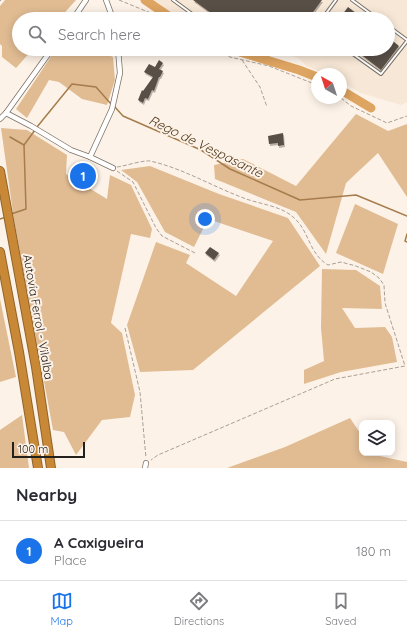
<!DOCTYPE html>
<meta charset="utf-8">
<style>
:root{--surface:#fff;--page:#f7f7f7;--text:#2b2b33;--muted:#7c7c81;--line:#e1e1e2;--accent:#1a73e8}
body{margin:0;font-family:Quicksand,sans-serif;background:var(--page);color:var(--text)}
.controls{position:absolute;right:12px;bottom:12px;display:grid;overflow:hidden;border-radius:8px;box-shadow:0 2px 10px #0003}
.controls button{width:36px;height:36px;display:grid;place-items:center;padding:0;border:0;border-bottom:1px solid var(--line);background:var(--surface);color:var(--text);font:20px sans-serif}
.compass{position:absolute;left:311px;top:68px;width:36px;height:36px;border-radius:50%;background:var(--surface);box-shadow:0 2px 10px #0003;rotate:321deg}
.scale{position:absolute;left:12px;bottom:10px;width:73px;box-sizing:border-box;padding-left:4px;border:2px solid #24201c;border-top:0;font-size:11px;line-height:14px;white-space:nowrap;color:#24201c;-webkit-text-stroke:3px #fdf2e7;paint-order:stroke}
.you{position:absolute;left:205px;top:219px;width:14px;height:14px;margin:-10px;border:3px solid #fff;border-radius:50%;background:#1a73e8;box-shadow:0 0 0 6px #1a73e833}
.badge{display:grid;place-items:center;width:26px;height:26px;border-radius:50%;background:var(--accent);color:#fff;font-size:13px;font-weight:700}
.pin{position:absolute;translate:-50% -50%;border:2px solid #fff;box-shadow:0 1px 4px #0006}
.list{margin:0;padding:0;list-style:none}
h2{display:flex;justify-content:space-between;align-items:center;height:52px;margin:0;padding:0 16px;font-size:17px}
h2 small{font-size:13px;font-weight:400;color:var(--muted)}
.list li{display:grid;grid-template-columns:26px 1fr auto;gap:12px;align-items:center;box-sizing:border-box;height:60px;padding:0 16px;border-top:1px solid var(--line)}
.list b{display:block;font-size:15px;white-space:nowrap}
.list p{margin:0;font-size:13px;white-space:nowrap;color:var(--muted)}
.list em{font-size:13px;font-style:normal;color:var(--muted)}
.icon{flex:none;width:22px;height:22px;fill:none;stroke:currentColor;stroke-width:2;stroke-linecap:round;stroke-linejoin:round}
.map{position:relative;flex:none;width:407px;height:468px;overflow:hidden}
.search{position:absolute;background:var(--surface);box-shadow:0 2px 10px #0003;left:12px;right:12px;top:12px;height:44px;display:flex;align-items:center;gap:10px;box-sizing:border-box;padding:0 14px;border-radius:22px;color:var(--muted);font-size:15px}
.sheet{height:112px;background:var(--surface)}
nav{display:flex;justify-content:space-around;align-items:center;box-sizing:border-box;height:56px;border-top:1px solid var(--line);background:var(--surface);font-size:11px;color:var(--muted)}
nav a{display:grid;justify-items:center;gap:2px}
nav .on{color:var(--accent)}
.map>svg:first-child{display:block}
.built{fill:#f7e7d6}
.green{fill:#e1bc93}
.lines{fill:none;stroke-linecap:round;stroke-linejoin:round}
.stream{stroke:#a67c4c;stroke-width:1.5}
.river{stroke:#dea461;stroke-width:9}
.building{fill:#595047;filter:url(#shadow)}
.lane-casing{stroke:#7b7268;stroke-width:4}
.street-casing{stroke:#7b7268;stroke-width:6}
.highway-casing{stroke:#8f642d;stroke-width:10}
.path{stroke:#a8a098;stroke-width:1;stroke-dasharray:4 2;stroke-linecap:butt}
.lane{stroke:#fff;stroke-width:2}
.street{stroke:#fff;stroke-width:4.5}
.highway{stroke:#c88836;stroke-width:8}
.labels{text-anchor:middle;stroke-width:4;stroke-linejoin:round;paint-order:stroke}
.street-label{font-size:12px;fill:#24201c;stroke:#fdf2e7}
.water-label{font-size:13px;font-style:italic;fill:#4a3215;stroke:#fdf2e7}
</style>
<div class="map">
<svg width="407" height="468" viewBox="0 0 407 468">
<defs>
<filter id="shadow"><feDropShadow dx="1" dy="2" stdDeviation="0" flood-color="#0004"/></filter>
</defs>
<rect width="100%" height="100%" fill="#fdf2e7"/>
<polygon class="built" points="140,0 407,0 407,102 401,105 361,93 341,82 341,74 326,74 306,66 300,59 272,49 388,49 388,19 192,19"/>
<g class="green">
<polygon points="5,0 76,0 59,19 19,19 19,49 33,49 16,68 2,57 2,46 0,44 0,6"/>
<polygon points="56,49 68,49 68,55 100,51 113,57 115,80 107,105 82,99 59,82 49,80 27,118 16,109"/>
<polygon points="356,114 388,131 407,124 407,197 378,153 346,183 326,254 296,212 215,179 214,165 243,159 296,186"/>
<polygon points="1,128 27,130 67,155 66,174 107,199 110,175 131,185 152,229 150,238 131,234 111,323 122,333 135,395 130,417 102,420 76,455 64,432 53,430 14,220"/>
<polygon points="150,166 219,194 288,218 320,266 193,370 140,372 127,325 156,242 190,255 186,263 236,296 273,241 208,219 194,247 165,232 137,182 121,170"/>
<polygon points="355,204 398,224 383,274 336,253"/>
<polygon points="322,269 356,270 380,286 382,309 342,308 355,328 385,327 392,337 397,362 341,372 304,384 304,370 324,361 321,328"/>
<polygon points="0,299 16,377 0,382"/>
<polygon points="22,415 29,468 0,468 0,430"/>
<polygon points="350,418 362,436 362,453 373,453 375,455 407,462 407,468 227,468 285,447"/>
</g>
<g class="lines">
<g class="stream">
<polyline points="114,106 123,116 201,150 230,169 300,200 356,195 407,216"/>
<polyline points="37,127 72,84 96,87 111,104"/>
<polyline points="10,137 24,145 35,130"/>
<polyline points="11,214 26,209 24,145"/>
<polyline points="0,219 6,217"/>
<polyline points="407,234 405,241 407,242"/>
</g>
<g class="river">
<polyline points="145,0 173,19"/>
<polyline points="230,49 299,70 317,77"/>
<polyline points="341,90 371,108"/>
</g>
</g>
<g class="building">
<polygon points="193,0 322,0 308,19 236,19 229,14 226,19 219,19"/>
<polygon points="348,7 364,19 339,19"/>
<polygon points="388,37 399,46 381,70 354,49 388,49"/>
<polygon points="159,60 163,63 159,69 163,71 160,77 159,77 154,91 152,90 148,99 145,98 143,103 138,100 142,90 143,91 153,77 144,72 149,64 155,67"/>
<polygon points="283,133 284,145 278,146 278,143 269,144 268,136"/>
<polygon points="72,167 84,170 84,171 87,172 86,174 95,177 92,184 79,179 80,177 70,173"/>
<polygon points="210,247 219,253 214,260 205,253"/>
</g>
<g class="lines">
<defs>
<g id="lane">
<polyline points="173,0 195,16 202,19"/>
<polyline points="352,0 378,19"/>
<polyline points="322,19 336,0"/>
<polyline points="388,26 407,40"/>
<polyline points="279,49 294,54 298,49"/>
<polyline points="346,49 381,74 407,41"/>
</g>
<g id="street">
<polyline points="106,0 113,19"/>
<polyline points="73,19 86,0"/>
<polyline points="6,113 31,126 71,150 90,157 113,168"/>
<polyline points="0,119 6,113 52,49"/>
<polyline points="90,157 112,109 120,73 118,49"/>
<polyline points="145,468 146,463"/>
</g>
<g id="highway">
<polyline points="0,171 36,367 51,468"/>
<polyline points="0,252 19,352 38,468"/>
</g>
</defs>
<use href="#lane" class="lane-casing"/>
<use href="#street" class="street-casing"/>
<use href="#highway" class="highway-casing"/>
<g class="path">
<polyline points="119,0 158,16 164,19"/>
<polyline points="0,1 1,0"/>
<polyline points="212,49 230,57 269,66 317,85"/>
<polyline points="242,60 260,87 267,107"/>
<polyline points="341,98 351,106 387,123 407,116"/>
<path d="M117,167C125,166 143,160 150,161C182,168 212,186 241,197C257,204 280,205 293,217C310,231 308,253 328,265L341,262L356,266L371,272L379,278L384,285L385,303L405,366L335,379L158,455L151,460"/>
<polyline points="117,171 133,182 156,228 162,236 195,253"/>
<polyline points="125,328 140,392 146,458"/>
</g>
<use href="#lane" class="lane"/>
<use href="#street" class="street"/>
<use href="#highway" class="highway"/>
</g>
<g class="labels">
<g class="street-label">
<text transform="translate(38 317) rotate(80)" y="4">Autovía Ferrol - Vilalba</text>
</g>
<g class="water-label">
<text transform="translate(206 146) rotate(26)" y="5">Rego de Vespasante</text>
</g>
</g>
</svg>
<div class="controls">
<button><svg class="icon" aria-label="layers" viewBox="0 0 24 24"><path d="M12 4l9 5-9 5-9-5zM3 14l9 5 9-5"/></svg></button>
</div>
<svg class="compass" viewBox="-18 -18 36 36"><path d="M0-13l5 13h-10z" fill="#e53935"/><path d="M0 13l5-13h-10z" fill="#7c7c81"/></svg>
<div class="scale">100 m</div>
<div class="you"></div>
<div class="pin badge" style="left:83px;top:176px">1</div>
<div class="search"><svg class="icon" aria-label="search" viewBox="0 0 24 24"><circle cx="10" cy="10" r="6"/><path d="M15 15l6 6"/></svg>Search here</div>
</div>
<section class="sheet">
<h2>Nearby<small></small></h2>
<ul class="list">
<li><span class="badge">1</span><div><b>A Caxigueira</b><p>Place</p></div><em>180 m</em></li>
</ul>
</section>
<nav>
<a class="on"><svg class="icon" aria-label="map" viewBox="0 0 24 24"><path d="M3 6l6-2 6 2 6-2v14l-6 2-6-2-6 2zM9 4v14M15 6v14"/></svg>Map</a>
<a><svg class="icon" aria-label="directions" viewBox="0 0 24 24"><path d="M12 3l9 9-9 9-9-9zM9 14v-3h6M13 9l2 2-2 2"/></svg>Directions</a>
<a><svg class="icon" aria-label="saved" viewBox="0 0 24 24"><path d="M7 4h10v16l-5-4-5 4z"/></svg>Saved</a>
</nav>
